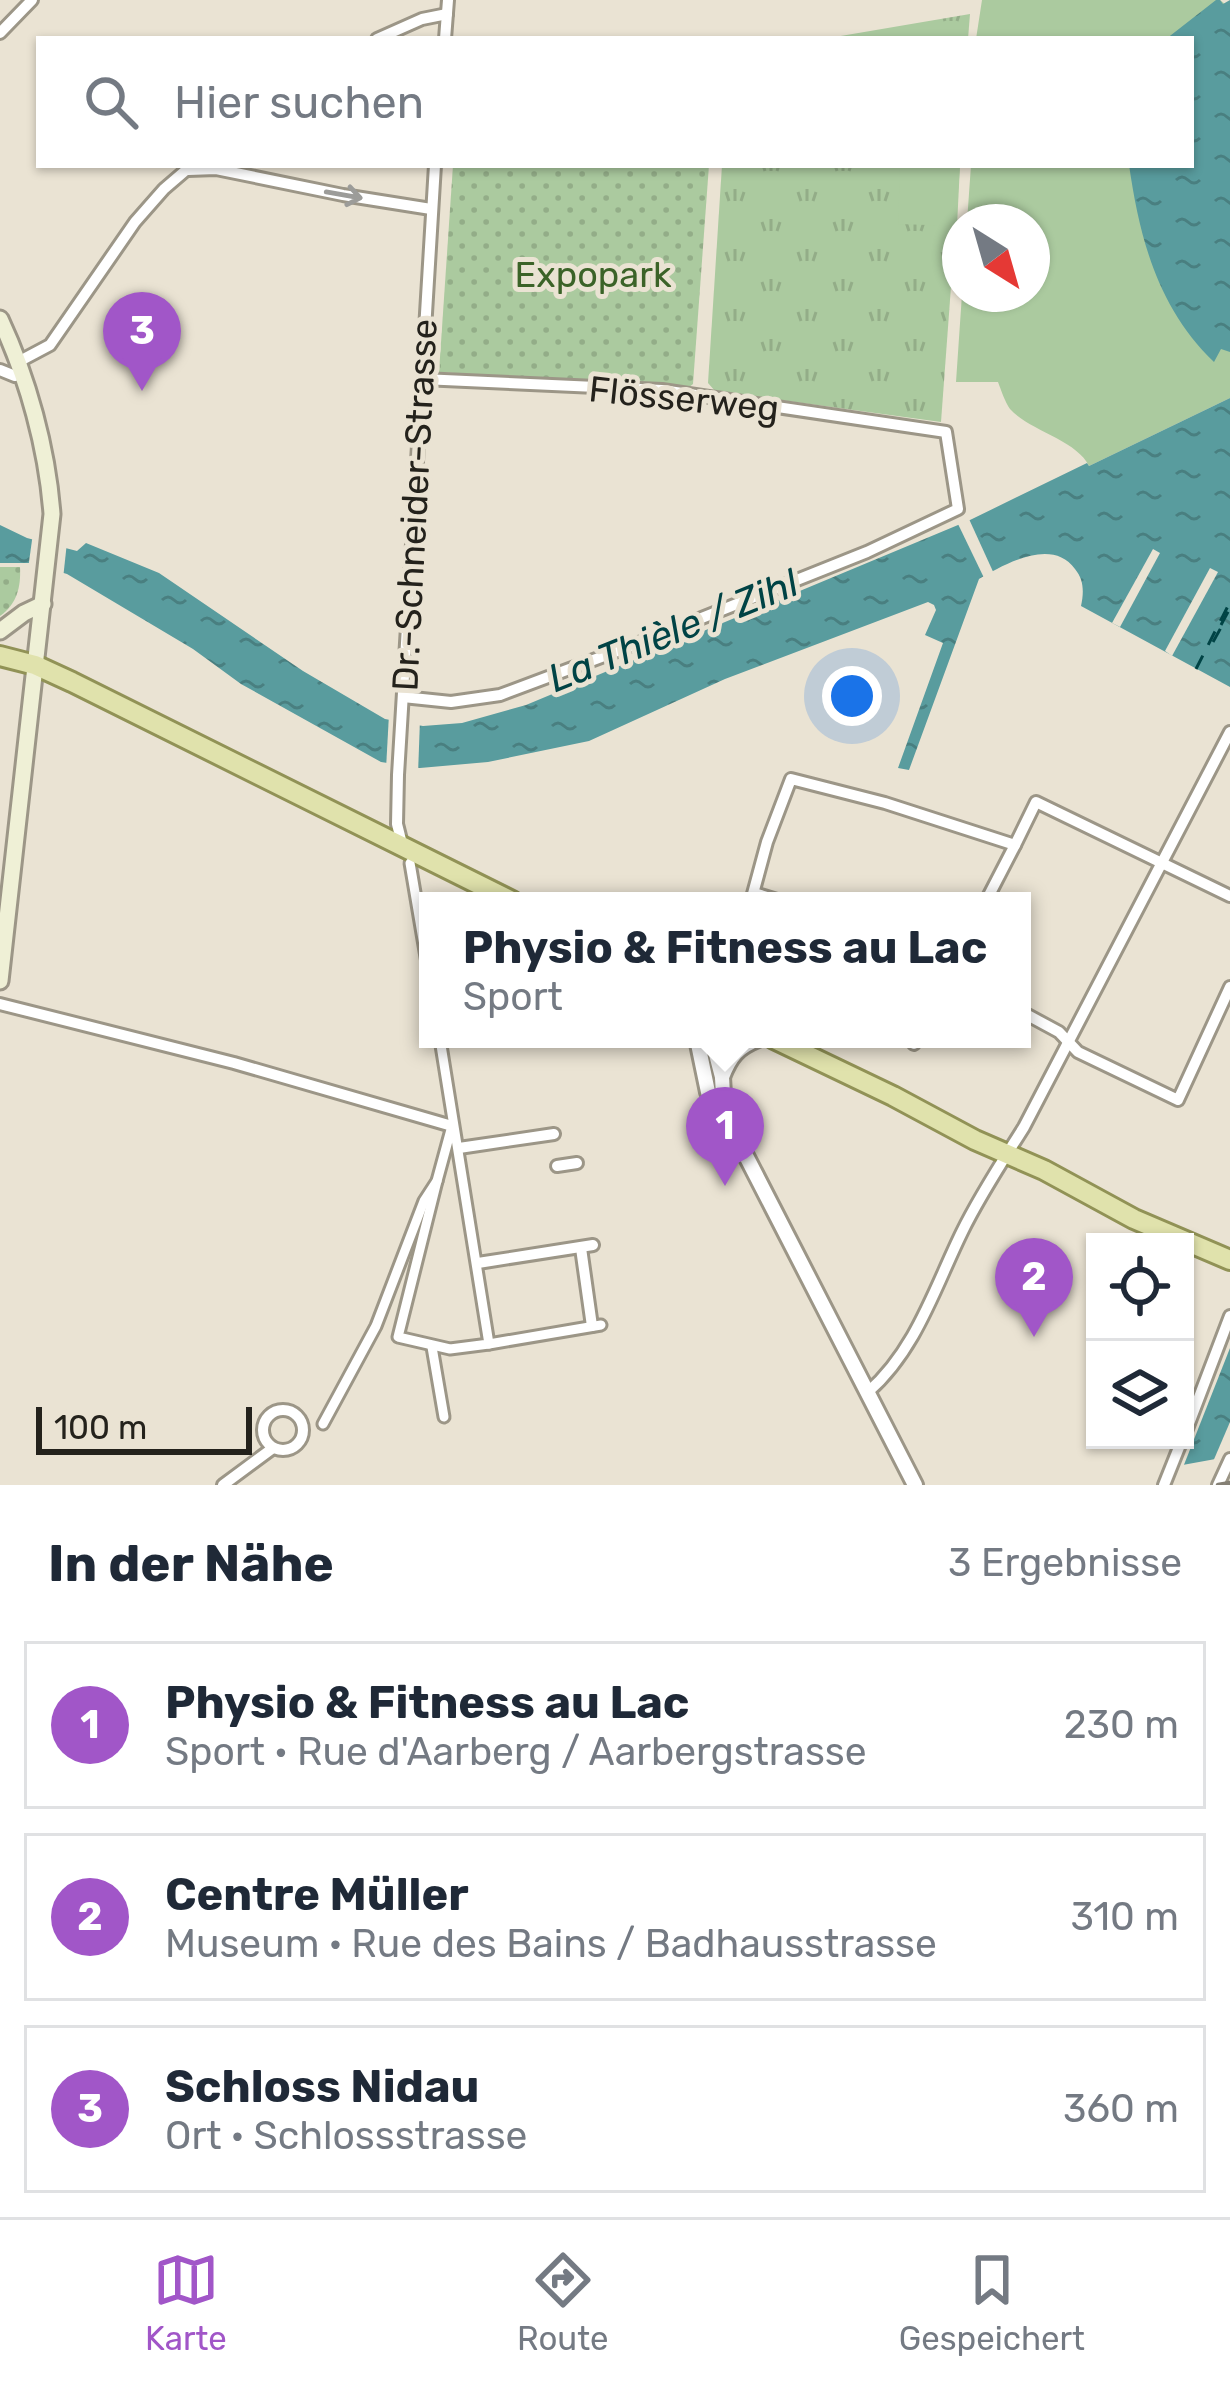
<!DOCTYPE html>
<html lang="de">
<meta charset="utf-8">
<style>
:root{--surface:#fff;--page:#f2f2f3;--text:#1f2937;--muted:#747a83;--line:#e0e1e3;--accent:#a156c8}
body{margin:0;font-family:Rubik,sans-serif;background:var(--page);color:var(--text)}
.controls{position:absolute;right:36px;bottom:36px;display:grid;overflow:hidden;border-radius:0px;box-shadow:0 3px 9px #0004}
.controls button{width:108px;height:108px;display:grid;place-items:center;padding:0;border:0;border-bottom:3px solid var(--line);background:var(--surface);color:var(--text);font:60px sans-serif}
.compass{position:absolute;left:942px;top:204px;width:108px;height:108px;border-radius:50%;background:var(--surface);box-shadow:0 3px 9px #0004;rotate:143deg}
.scale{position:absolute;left:36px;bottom:30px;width:216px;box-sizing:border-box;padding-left:12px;border:6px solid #24221c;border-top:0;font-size:33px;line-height:42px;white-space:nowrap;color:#24221c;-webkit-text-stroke:9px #eae3d3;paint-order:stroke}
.you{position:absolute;left:852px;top:696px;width:42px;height:42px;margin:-30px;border:9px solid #fff;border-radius:50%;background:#1a73e8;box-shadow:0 0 0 18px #1a73e833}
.badge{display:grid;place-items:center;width:78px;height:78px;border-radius:50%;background:var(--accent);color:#fff;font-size:39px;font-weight:700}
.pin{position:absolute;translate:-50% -99px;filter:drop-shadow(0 3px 6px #0008)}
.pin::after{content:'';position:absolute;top:63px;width:42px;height:36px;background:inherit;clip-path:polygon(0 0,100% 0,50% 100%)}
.popup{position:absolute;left:419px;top:892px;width:612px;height:156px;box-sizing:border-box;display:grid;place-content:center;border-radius:0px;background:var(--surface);filter:drop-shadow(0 3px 9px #0005);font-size:39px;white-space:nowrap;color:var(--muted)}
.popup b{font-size:45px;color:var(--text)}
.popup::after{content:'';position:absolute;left:50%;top:100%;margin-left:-24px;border:24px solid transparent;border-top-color:var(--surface)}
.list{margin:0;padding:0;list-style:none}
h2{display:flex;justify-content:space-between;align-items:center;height:156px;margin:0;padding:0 48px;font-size:51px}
h2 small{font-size:39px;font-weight:400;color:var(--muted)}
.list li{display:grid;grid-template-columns:78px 1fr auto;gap:36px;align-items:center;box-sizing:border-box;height:168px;margin:0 24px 24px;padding:0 24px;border:3px solid var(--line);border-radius:0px}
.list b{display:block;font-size:45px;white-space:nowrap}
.list p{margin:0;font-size:39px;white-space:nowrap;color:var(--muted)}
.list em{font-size:39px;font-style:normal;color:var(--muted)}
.icon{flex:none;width:66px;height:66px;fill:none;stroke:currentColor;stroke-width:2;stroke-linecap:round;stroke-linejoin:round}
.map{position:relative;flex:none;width:1230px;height:1485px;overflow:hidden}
.search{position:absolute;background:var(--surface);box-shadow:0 3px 9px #0004;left:36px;right:36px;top:36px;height:132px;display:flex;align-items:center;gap:30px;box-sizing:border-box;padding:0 42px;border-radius:0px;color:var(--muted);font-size:45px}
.sheet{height:732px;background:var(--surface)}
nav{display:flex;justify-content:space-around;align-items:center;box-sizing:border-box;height:168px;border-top:3px solid var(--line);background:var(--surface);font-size:33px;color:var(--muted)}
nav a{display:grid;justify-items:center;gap:6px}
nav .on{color:var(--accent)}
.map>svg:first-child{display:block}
.grass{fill:url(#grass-tufts)}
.park{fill:url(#park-dots)}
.pitch{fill:#abca9f}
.water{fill:url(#water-ripples)}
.pier{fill:#eae3d3}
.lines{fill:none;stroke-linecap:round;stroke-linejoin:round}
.ferry{stroke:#004345;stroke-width:3;stroke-dasharray:15 12;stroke-linecap:butt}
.pedestrian-casing{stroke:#9c9687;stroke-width:15}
.minor-casing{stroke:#9c9687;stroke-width:16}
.tertiary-casing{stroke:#9c9687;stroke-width:20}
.secondary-casing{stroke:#9c9687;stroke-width:21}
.primary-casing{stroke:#919256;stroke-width:24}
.pedestrian{stroke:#fff;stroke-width:9}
.minor{stroke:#fff;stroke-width:10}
.tertiary{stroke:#fff;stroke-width:14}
.secondary{stroke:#eff0d6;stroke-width:15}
.primary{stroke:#e0e2ac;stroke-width:18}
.rail{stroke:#858075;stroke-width:4.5}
.oneway{stroke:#9c9c99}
.labels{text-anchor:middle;stroke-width:10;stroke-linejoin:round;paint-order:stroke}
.park-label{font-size:36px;fill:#3b6328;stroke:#eae3d3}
.street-label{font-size:36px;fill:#24221c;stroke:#eae3d3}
.water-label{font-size:39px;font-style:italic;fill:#004345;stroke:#eae3d3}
</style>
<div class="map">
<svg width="1230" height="1485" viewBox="0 0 1230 1485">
<defs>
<pattern id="grass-tufts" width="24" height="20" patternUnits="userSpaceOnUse" patternTransform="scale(3)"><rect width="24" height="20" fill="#abca9f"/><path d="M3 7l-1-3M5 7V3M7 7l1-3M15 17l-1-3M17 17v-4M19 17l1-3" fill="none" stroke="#93ad88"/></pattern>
<pattern id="park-dots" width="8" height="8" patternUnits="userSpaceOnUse" patternTransform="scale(3)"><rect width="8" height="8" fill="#abca9f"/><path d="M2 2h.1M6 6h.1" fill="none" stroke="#93ad88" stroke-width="1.8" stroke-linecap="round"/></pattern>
<pattern id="water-ripples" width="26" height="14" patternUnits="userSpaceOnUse" patternTransform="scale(3)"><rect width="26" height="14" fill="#599c9e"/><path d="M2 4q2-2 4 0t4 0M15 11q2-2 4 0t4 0" fill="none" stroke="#497f80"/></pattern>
</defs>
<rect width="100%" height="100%" fill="#eae3d3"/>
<g class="grass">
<polygon points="970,14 968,39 823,39"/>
<polygon points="722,165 960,165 941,422 715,391 708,383"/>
</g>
<g class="park">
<polygon points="453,165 709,165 693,384 688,388 439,372"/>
<path d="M0,567H20C21,587 17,604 0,616Z"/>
</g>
<g class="pitch">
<path d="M982,0H1220L1230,8V398L1089,466C1077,440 1030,431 1010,409C1005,402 1001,390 998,382H956L962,294H1032V222H967L971,165H1191V39H976Z"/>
<polygon points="900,165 960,165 957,226 898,224"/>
</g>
<g class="water">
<path d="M1216,0H1220L1223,4L1230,0V352L1221,349L1214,362C1158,308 1140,240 1129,165H1191V39H1166Z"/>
<path d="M1230,398V687L1081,606C1084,592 1084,580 1075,569C1052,537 1005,564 979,579L909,770L898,768L943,643L925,635L936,610L934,605L928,602L725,679L589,741L488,762L420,768L381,762L241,684L193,649L67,574L30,563H0V525L27,538L77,551L86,543L159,573L303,671L385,719L423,726L462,723L526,705L970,520L1087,463L1089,466Z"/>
<polygon points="1230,1348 1230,1422 1203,1485 1176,1485"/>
</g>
<g class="pier">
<polygon points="969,519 995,576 986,582 958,524"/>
<polygon points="33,533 67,542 63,579 28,569"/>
<polygon points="1153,549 1160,553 1120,627 1112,623"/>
<polygon points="1210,568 1218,572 1172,656 1165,651"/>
<polygon points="389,714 420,720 418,774 386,769"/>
<polygon points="1221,1458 1210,1485 1170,1485 1177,1466"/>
</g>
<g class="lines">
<g class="ferry">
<polyline points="1221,625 1230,608"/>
<polyline points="1213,642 1223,624"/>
<polyline points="1196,669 1230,602"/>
</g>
<defs>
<g id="pedestrian">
<polyline points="410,863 428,969"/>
<polyline points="437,1181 398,1337 450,1349 489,1344 440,1039"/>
<polyline points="489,1344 601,1325"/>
<polyline points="432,1347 444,1417"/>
<polyline points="323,1424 376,1326 424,1201 437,1181 452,1126"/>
</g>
<g id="minor">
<polyline points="0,33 32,0"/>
<polyline points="377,39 422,19 447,14"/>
<polyline points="445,39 448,0"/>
<polyline points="188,170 216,169 343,195 431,209"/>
<polyline points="18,362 50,345 135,222 164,189 192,165"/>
<polyline points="0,370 15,376 22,374"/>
<polyline points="403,697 451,702 500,695 644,641 867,552 958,509 946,432 662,390 422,379"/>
<polyline points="402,844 397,824 398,775 435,165"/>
<polyline points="754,893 780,901"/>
<polyline points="751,901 767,842 791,779 885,803 1015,845 1036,802 1230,896"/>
<polyline points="986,901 1015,845"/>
<polyline points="0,1004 234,1063 452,1126"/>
<polyline points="1022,1012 1059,1032 1078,1052 1178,1100 1230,987"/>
<polyline points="914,1044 917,1039"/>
<polyline points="459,1148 554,1134"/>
<polyline points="557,1166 577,1163"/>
<polyline points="581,1248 592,1326"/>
<polyline points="478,1263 593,1245"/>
<path d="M868,1392C916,1350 935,1287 962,1232C980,1195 1002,1162 1024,1127L1230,732"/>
<circle cx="283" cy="1430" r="20"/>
<polyline points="1185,1434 1230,1316"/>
<polyline points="223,1485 273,1448"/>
<polyline points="1164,1485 1182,1440"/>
<polyline points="1218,1485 1230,1459"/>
</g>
<g id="tertiary">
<polyline points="697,1039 708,1092 724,1113 915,1485"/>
<polyline points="712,1039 722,1077 724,1113"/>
<path d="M722,1077C730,1056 738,1047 758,1039"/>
</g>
<g id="secondary">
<path d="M0,319C28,379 47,448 52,514L0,981"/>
<polyline points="0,631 24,613 43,604"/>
</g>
<g id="primary">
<polyline points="0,656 35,665 72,682 512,901"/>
<polyline points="774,1039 893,1096 975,1140 1044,1170 1134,1219 1230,1260"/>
</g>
</defs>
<use href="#pedestrian" class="pedestrian-casing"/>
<use href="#minor" class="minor-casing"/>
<use href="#tertiary" class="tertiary-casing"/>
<use href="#secondary" class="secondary-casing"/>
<use href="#primary" class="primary-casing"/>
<use href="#pedestrian" class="pedestrian"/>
<use href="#minor" class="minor"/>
<use href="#tertiary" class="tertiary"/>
<use href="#secondary" class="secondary"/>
<use href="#primary" class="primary"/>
<polyline class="rail" points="1218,1485 1230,1483"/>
</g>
<defs><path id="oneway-shaft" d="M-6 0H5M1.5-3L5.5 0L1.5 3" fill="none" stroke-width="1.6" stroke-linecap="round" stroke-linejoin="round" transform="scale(3)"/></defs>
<use class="oneway" href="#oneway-shaft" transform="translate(344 195) rotate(10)"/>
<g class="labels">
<g class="park-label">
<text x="593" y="287">Expopark</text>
</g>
<g class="street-label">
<text transform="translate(684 398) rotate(6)" y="13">Flösserweg</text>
<text transform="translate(414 505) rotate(-87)" y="13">Dr.-Schneider-Strasse</text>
</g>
<g class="water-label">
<text transform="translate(673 630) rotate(-22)" y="14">La Thièle / Zihl</text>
</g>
</g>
</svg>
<div class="controls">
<button><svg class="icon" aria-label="locate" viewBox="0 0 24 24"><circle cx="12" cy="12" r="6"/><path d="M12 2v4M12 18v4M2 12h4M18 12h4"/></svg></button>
<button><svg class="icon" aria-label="layers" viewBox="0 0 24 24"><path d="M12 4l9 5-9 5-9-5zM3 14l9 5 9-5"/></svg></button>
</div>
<svg class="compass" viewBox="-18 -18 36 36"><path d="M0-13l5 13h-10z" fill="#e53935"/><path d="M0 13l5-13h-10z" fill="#747a83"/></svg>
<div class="scale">100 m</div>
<div class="you"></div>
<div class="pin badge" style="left:725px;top:1186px">1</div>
<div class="popup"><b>Physio &amp; Fitness au Lac</b>Sport</div>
<div class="pin badge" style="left:1034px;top:1337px">2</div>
<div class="pin badge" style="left:142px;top:391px">3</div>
<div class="search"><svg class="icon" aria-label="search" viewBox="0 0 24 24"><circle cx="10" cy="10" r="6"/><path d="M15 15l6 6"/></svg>Hier suchen</div>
</div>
<section class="sheet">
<h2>In der Nähe<small>3 Ergebnisse</small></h2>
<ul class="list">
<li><span class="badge">1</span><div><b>Physio &amp; Fitness au Lac</b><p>Sport · Rue d'Aarberg / Aarbergstrasse</p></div><em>230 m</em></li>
<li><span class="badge">2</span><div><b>Centre Müller</b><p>Museum · Rue des Bains / Badhausstrasse</p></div><em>310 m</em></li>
<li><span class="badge">3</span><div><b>Schloss Nidau</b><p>Ort · Schlossstrasse</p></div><em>360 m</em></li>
</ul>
</section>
<nav>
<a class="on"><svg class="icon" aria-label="map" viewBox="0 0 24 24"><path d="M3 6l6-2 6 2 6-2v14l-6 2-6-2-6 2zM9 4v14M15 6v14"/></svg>Karte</a>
<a><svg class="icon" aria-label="directions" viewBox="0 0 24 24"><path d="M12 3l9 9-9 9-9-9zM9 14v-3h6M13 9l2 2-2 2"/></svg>Route</a>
<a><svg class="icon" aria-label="saved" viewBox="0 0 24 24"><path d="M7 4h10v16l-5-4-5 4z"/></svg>Gespeichert</a>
</nav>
